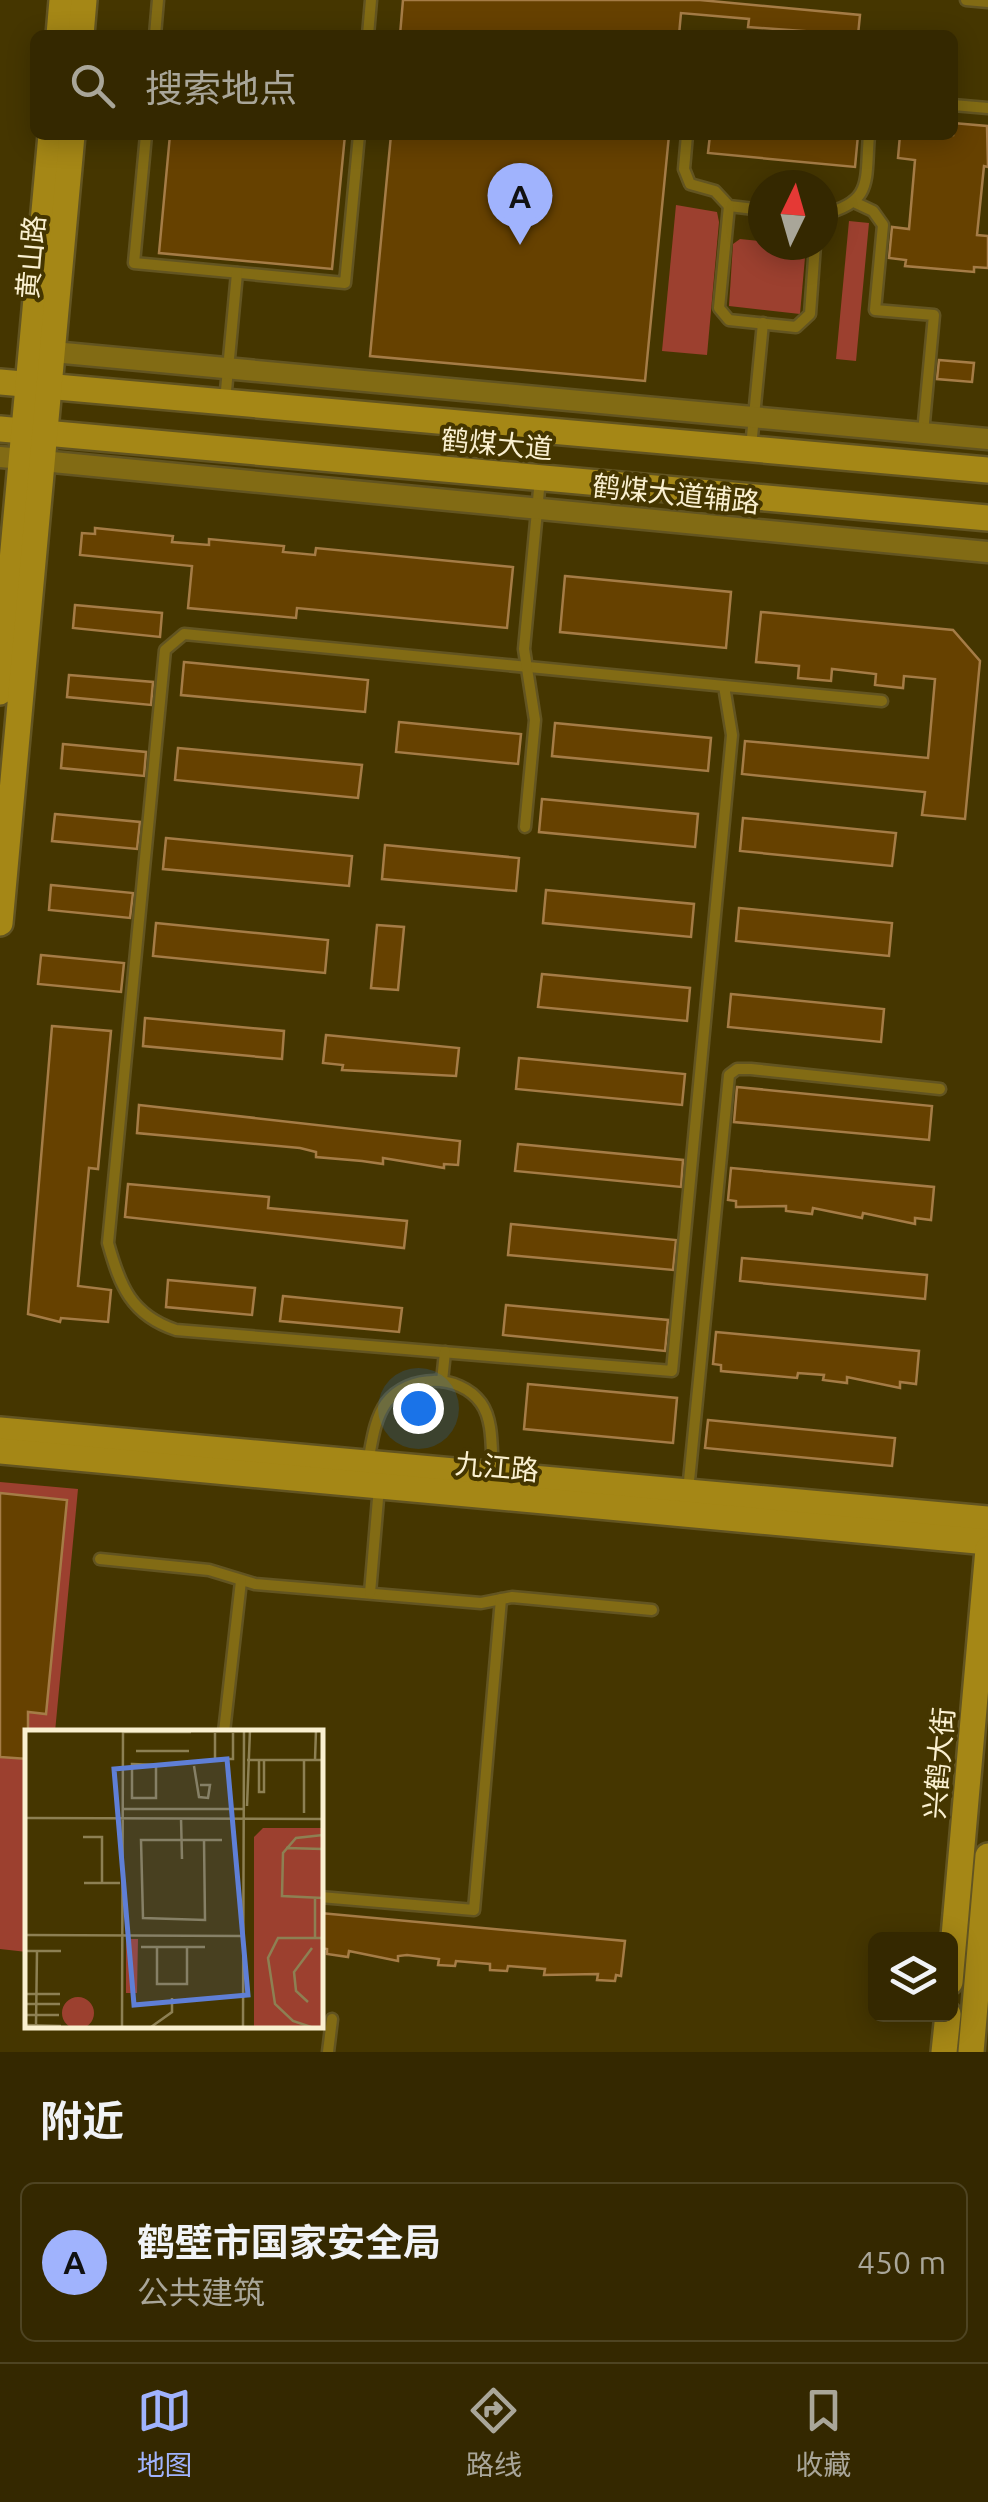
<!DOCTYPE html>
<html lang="zh">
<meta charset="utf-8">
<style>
:root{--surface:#342800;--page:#3c300a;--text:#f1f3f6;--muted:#a9a699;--line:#4e4422;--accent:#a0b3fd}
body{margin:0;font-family:Ubuntu,"Noto Sans SC",sans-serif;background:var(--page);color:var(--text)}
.controls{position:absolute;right:30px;bottom:30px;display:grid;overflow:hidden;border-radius:15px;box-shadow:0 5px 25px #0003}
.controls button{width:90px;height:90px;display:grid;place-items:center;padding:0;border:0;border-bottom:2px solid var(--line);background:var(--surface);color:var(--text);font:50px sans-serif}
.compass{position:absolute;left:748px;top:170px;width:90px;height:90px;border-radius:50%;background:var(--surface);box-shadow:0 5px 25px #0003;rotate:5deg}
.you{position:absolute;left:418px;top:1408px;width:35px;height:35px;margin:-25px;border:8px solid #fff;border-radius:50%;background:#1a73e8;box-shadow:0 0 0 15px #1a73e833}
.badge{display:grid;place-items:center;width:65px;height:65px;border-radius:50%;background:var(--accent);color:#111;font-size:32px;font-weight:700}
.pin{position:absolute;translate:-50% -82px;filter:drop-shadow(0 2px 5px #0008)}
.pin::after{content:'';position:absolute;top:52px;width:35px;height:30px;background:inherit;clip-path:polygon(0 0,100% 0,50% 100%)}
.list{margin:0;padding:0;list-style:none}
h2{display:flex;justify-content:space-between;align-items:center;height:130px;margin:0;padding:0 40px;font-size:42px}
h2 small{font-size:32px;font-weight:400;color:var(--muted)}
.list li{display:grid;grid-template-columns:65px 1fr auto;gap:30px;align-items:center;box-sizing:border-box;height:160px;margin:0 20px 20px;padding:0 20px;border:2px solid var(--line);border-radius:15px}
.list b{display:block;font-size:38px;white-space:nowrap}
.list p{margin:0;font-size:32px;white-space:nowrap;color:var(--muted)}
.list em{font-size:32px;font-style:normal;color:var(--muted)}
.icon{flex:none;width:55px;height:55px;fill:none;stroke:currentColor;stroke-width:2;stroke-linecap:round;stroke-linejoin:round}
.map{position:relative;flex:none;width:988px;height:2052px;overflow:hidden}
.search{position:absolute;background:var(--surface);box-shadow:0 5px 25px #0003;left:30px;right:30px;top:30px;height:110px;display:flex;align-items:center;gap:25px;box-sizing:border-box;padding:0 35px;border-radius:15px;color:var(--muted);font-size:38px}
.sheet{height:310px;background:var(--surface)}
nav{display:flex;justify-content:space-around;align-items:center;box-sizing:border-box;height:140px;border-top:2px solid var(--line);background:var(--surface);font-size:28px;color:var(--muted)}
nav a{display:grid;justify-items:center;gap:5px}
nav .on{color:var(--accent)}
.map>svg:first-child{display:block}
.green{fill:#9c402f}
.building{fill:#664100;stroke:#a57c46;stroke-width:2.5}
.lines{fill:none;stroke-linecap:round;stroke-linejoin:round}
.lane-casing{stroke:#625421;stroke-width:15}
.street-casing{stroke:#625421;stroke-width:25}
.secondary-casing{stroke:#625421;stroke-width:30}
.lane{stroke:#826b14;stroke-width:10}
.street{stroke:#826b14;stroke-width:20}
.secondary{stroke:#a58716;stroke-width:25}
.labels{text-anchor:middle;stroke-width:8;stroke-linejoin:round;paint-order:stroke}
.street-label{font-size:28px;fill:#faf0d0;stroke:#453600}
.inset-road{fill:none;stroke:#8d8053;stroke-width:2.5}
.view{fill:#5f7fd6;fill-opacity:0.15;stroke:#5f7fd6;stroke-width:5}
.inset-edge{fill:none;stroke:#faf0d0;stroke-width:5}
</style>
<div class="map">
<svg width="988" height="2052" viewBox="0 0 988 2052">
<rect width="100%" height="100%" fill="#453600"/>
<g class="green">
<polygon points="676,205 717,212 719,222 707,355 662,351"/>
<polygon points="849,221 869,223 856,361 836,359"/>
<polygon points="740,239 806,246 800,314 729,306 733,244"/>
<polygon points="0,1482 78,1489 55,1732 28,1732 27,1952 0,1949"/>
</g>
<g class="building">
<polygon points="403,0 700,0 860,15 858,35 748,27 749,19 681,13 679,35 400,35"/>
<polygon points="953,123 987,126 988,167 984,166 977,235 988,236 988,268 974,267 974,272 905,266 906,260 889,258 892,227 909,229 915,160 898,158 900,135 953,135"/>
<polygon points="170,135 345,135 332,269 159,253"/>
<polygon points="391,135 669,135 645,381 370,356"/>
<polygon points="710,135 858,135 855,167 708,153"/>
<polygon points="939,360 974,363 972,382 937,379"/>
<polygon points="95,528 173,536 172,542 209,545 209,539 284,546 283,552 315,555 316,548 513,567 507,628 297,608 296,618 188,608 192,566 80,555 82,533 95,534"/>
<polygon points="565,576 731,592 726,648 560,632"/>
<polygon points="75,605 162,613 160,637 73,628"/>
<polygon points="761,612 953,630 980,661 965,819 922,815 925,792 742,774 745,741 928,758 935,679 904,676 903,688 875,685 876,674 832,669 831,681 798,678 799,666 756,662"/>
<polygon points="184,662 368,680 365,712 181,695"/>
<polygon points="69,675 153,682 151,705 67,697"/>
<polygon points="399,722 521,734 518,764 396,752"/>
<polygon points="555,723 711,738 708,771 552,756"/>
<polygon points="63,744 146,752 144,776 61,768"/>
<polygon points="178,748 362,765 358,798 175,780"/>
<polygon points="542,799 698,814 695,847 539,832"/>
<polygon points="55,814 140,822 137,849 52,841"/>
<polygon points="743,818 896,833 892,866 740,851"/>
<polygon points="166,838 352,856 349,886 163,869"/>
<polygon points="385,845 519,858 516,891 382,879"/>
<polygon points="51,885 133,893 130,918 49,910"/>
<polygon points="546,890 694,904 691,937 543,923"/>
<polygon points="739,908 892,923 889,956 736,941"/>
<polygon points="156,923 328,940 325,973 153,956"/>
<polygon points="377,925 404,927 398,990 371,988"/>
<polygon points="41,955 124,963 121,992 38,984"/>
<polygon points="542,974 690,988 687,1021 538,1007"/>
<polygon points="731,994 884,1009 881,1042 728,1027"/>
<polygon points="145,1018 284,1031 282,1059 143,1046"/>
<polygon points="52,1026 111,1031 98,1169 89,1168 78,1286 111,1290 108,1322 61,1318 60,1322 28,1314"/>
<polygon points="326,1035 459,1048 456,1076 342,1070 343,1065 323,1063"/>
<polygon points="519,1058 685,1074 682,1105 516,1089"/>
<polygon points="737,1087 932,1106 929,1140 734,1122"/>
<polygon points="139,1105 460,1141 458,1165 444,1164 444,1168 383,1158 383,1164 362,1161 316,1157 316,1152 300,1148 137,1133"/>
<polygon points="518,1144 683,1160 681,1187 515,1171"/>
<polygon points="731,1168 934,1187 931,1220 915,1218 915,1224 863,1213 862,1218 813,1208 812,1214 786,1211 786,1206 736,1207 736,1201 728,1200"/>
<polygon points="128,1184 269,1197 268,1208 407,1221 404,1248 125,1217"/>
<polygon points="511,1224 676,1240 673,1270 508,1255"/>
<polygon points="742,1258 927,1275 925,1299 740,1281"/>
<polygon points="168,1280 255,1288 252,1315 166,1307"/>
<polygon points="283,1296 402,1308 399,1332 280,1321"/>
<polygon points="506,1305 668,1320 665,1351 503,1335"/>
<polygon points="716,1332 919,1351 916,1384 900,1382 900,1388 847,1377 847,1383 823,1380 824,1375 798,1373 797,1378 721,1371 721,1365 713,1364"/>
<polygon points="528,1384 677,1398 673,1443 524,1429"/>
<polygon points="708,1420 895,1438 892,1466 705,1448"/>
<polygon points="0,1493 67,1500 46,1714 28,1712 28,1759 0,1757"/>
<polygon points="320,1913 625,1941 621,1976 616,1975 615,1981 597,1980 598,1974 544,1975 545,1969 508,1966 507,1971 490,1970 490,1964 456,1961 455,1966 438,1965 439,1959 407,1955 398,1956 398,1961 349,1951 348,1957 327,1954 327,1949 320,1948"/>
</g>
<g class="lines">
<defs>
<g id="lane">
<polyline points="966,0 988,2"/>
<polyline points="155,35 158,0"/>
<polyline points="368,35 371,0"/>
<polyline points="953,105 988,108"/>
<polyline points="146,135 134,263 345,283 359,135"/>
<polyline points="687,135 684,169 690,184 715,191 729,206 763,210"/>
<polyline points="856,203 873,211 883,225 875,310 934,315 923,433"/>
<polyline points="729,206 719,308 729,320 796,327 810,314 815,245"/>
<path d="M823,214C874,202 865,180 869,135"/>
<polyline points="225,401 237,273"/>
<polyline points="751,447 763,323"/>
<path d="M724,686L732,735L672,1371L176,1330C131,1315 120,1286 108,1243L165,650L184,634L882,701"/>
<polyline points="525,827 535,720 524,649 540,479"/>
<polyline points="442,1381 445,1352"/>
<path d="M368,1462C372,1443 374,1420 386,1403C408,1374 459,1373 481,1403C494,1421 491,1451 493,1472"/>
<polyline points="688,1491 729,1075 737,1069 751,1069 940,1089"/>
<polyline points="100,1559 209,1570 255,1584 481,1603 512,1597 652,1610"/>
<polyline points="370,1593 379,1487"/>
<polyline points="224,1732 241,1581"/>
<polyline points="320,1897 474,1910 501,1599"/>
<polyline points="328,2052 332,2019"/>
</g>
<g id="street">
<polyline points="53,352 988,439"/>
<polyline points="0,457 988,552"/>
</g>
<g id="secondary">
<polyline points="59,35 62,0"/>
<polyline points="81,35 84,0"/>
<polyline points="0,382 988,470"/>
<polyline points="0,429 988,518"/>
<polyline points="0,692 51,135"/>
<polyline points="0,923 72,135"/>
<polyline points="0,1430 988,1519"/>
<polyline points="0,1451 988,1542"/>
<polyline points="950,1982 988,1549"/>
<polyline points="944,2052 948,2014"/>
<polyline points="971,2052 988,1856"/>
</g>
</defs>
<use href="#lane" class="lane-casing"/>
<use href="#street" class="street-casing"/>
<use href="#secondary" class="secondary-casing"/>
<use href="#lane" class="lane"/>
<use href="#street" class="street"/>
<use href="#secondary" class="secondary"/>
</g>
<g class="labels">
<g class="street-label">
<text transform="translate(31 257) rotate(-85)" y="10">黄山路</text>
<text transform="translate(497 444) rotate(5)" y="10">鹤煤大道</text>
<text transform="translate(676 494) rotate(6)" y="10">鹤煤大道辅路</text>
<text transform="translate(497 1467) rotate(5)" y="10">九江路</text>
<text transform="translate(939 1763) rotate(-85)" y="10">兴鹤大街</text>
</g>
</g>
<g transform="translate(25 1730)">
<rect width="298" height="298" fill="#453600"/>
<path d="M238,98H297V297H229V107ZM101,209H113L112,263H101ZM37 283a16 16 0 1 1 32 0a16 16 0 1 1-32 0Z" fill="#9c402f"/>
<path class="inset-road" d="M98,2H166M190,3V29H208V3M111,21H164M222,30H298M234,30V62H239V30M290,30L291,0M107,34L131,35V68H107ZM169,36L174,67L183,68L185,55H175M222,76L225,0M98,79H218M279,83V30M0,88L298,89M156,88L157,129M298,105L271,108L258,123L257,166L298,168M58,107H77V153M179,110L180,190L118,188L116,110H197M261,118L298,119M59,153H95M290,168V209M0,205L218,206M116,217H180M132,218V254H162V218M0,221H36M0,264H35M283,272L271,261L269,242L287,218M0,274H35M0,285H34M0,295L36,296M11,295L12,221M97,297L98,0M126,297L147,282V268M218,297L219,0M286,297L268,291L250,274L243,228L253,208H298"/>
<path class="view" d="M202,29L223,265L109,275L89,39Z"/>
<rect width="298" height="298" class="inset-edge"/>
</g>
</svg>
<div class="controls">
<button><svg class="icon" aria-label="layers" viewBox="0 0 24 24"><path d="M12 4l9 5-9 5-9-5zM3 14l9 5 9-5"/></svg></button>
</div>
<svg class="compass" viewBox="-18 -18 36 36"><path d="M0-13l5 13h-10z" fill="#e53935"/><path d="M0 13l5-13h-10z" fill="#a9a699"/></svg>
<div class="you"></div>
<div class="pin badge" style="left:520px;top:245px">A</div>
<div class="search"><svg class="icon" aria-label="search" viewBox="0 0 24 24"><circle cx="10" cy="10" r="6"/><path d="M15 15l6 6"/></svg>搜索地点</div>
</div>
<section class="sheet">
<h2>附近<small></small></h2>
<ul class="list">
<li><span class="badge">A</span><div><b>鹤壁市国家安全局</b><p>公共建筑</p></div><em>450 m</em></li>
</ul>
</section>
<nav>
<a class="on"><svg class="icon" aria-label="map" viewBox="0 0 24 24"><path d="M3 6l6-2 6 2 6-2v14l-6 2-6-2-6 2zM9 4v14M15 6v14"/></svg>地图</a>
<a><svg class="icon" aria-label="directions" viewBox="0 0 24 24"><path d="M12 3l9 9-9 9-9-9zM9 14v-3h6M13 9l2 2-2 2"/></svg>路线</a>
<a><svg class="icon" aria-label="saved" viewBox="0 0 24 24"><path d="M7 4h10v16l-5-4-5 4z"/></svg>收藏</a>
</nav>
